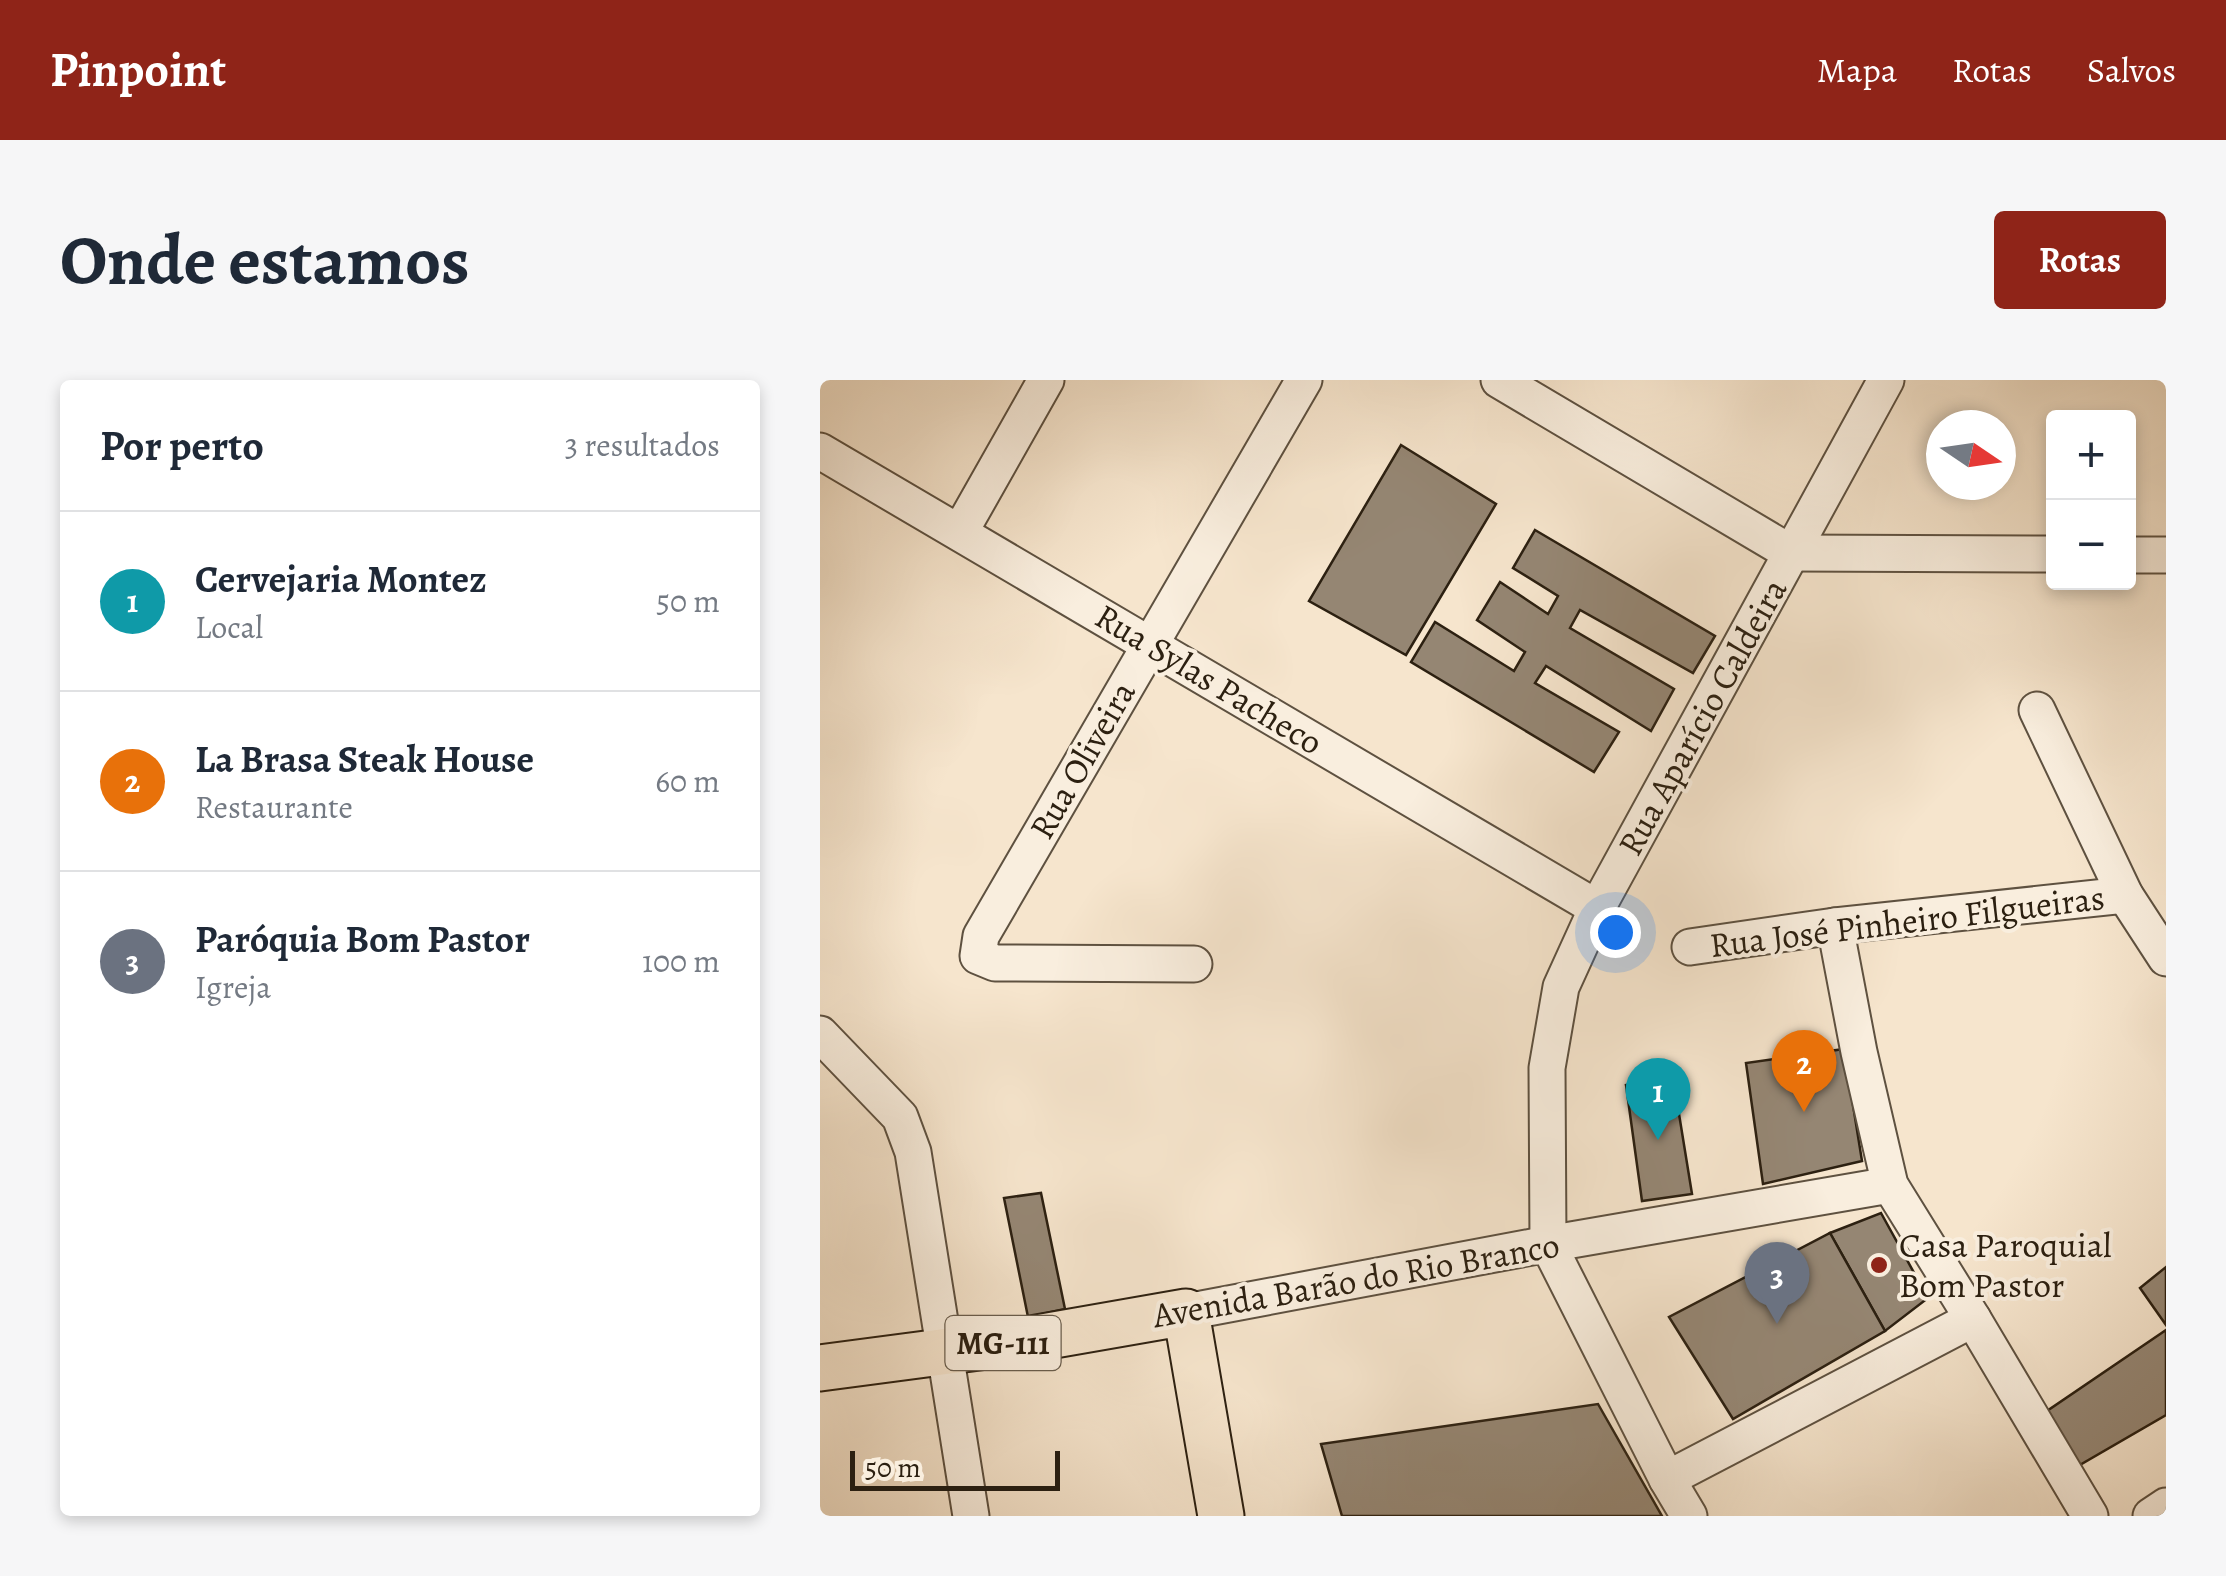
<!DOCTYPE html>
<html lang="pt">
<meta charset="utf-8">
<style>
:root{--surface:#fff;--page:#f6f6f7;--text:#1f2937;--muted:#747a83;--line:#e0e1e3;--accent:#8f2418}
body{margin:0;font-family:Alegreya,serif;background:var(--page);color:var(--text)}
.controls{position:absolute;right:30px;top:30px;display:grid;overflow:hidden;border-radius:10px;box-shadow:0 5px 15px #0003}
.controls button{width:90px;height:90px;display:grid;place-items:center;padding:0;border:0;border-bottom:2px solid var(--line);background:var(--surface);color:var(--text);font:50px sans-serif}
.compass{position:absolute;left:1106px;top:30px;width:90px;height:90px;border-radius:50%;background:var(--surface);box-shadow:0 5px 15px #0003;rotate:103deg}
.scale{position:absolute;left:30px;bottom:25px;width:210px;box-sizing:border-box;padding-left:10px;border:5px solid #2c2011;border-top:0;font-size:28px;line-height:35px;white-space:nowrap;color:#2c2011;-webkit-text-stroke:8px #f9eede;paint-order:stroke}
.you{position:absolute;left:795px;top:552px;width:35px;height:35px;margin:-25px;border:8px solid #fff;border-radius:50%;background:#1a73e8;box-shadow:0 0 0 15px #1a73e833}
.badge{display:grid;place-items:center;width:65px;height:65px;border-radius:50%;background:var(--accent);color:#fff;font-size:32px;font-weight:700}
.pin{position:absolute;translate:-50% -82px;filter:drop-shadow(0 2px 5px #0008)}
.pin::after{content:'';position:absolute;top:52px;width:35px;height:30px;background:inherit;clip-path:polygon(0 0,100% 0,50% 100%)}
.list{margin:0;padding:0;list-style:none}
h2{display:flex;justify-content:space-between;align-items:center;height:130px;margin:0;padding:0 40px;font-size:42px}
h2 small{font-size:32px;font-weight:400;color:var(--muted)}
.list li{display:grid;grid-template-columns:65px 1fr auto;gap:30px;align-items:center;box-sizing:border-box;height:180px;padding:0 40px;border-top:2px solid var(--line)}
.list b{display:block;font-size:38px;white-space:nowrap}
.list p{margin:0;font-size:32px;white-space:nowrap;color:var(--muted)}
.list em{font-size:32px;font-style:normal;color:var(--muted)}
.map{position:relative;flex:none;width:1346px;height:1136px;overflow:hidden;border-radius:10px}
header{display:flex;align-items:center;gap:60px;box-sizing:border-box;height:140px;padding:0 50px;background:var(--accent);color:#fff}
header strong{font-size:48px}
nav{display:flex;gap:55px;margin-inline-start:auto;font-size:35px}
.intro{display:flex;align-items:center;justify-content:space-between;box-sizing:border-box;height:240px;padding:0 60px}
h1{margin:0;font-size:70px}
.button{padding:25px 45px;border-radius:10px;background:var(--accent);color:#fff;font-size:35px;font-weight:700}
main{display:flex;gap:60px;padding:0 60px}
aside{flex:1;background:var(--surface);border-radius:10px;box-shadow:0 5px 15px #0003}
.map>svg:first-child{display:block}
.building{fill:#958673;stroke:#2c2011;stroke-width:2.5}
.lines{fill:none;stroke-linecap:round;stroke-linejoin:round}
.minor-casing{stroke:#5e5140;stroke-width:39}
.major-casing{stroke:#2c2011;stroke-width:49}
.minor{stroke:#f9eede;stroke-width:35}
.major{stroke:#f6e5cd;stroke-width:45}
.poi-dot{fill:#8f2418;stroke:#f9eede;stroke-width:4}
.labels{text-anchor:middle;stroke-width:8;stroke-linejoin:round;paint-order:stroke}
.shield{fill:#f9eede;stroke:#6a5e4e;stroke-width:2.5}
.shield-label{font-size:32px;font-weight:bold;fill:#2c2011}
.street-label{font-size:35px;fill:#2c2011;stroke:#f9eede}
.poi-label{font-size:35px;fill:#2c2011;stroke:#f9eede;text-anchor:start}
</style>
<header>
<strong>Pinpoint</strong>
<nav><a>Mapa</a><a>Rotas</a><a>Salvos</a></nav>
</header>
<div class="intro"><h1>Onde estamos</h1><a class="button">Rotas</a></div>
<main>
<aside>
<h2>Por perto<small>3 resultados</small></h2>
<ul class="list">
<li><span class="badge" style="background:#0f9aa8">1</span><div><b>Cervejaria Montez</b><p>Local</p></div><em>50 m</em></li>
<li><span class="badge" style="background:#e8710a">2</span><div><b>La Brasa Steak House</b><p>Restaurante</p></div><em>60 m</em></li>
<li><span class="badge" style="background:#6b7280">3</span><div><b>Paróquia Bom Pastor</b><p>Igreja</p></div><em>100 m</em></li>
</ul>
</aside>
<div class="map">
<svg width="1346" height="1136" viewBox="0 0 1346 1136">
<rect width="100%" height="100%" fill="#f6e5cd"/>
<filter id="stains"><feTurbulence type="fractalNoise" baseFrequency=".002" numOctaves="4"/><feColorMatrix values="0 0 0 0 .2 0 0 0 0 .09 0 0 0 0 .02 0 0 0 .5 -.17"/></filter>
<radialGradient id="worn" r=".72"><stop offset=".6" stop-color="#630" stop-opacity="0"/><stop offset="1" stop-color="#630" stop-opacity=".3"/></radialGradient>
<g class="building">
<polygon points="581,65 676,124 586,275 489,221"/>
<polygon points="715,150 895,256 873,293 760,230 750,248 854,309 831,351 726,286 715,303 799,352 774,392 591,282 615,242 694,291 705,272 657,240 680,202 728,234 738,216 693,188"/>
<polygon points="1024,669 1042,781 943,804 926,683"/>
<polygon points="853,697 872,814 822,821 806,705"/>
<polygon points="221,813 245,929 208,937 184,818"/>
<polygon points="1061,833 1108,918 1065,951 1010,853"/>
<polygon points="1010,853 1065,951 913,1039 849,937"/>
<polygon points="1346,887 1346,945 1320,908"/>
<polygon points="1346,950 1346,1035 1258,1086 1227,1031"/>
<polygon points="778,1024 842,1136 522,1136 501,1064"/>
</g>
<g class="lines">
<defs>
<g id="minor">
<polyline points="679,0 971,173"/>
<polyline points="0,71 777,528"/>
<polyline points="140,152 226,0"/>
<polyline points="971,173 1234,174"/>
<polyline points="1308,175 1346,175"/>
<polyline points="1217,330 1305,515 1346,578"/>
<polyline points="1015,546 1039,672 1070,805 1153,939 1270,1136"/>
<polyline points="870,567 1015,546 1305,515"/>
<polyline points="374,584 175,583 158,576 161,556 484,0"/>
<polyline points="0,654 80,737 93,772 151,1136"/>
<polyline points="366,932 728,864 1070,805"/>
<polyline points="847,1099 1153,939"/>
<polyline points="869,1136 847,1099 728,864 727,688 741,607 777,528 1066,0"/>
<polyline points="1331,1136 1346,1126"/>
</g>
<polyline id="major" points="0,988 182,964 366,932 401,1136"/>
</defs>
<use href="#minor" class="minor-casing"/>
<use href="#major" class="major-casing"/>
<use href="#minor" class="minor"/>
<use href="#major" class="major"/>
</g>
<circle class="poi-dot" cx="1059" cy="885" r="10"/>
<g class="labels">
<rect class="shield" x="125.5" y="936" width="115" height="54" rx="8"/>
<g class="shield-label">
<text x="183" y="974">MG-111</text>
</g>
<g class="street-label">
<text transform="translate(389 299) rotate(31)" y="12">Rua Sylas Pacheco</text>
<text transform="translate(882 337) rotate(-61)" y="12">Rua Aparício Caldeira</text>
<text transform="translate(262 380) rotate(-60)" y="12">Rua Oliveira</text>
<text transform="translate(1087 541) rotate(-7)" y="12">Rua José Pinheiro Filgueiras</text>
<text transform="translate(536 900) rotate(-10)" y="12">Avenida Barão do Rio Branco</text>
</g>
<g class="poi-label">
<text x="1079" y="877">Casa Paroquial<tspan x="1079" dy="40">Bom Pastor</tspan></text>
</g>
</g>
<rect width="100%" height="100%" filter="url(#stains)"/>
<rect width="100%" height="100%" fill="url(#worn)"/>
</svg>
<div class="controls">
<button>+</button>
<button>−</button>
</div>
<svg class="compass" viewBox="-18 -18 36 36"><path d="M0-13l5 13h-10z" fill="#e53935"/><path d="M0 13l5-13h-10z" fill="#747a83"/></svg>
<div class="scale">50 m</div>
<div class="you"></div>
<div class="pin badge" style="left:838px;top:760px;background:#0f9aa8">1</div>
<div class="pin badge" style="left:984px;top:732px;background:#e8710a">2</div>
<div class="pin badge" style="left:957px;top:944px;background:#6b7280">3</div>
</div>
</main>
